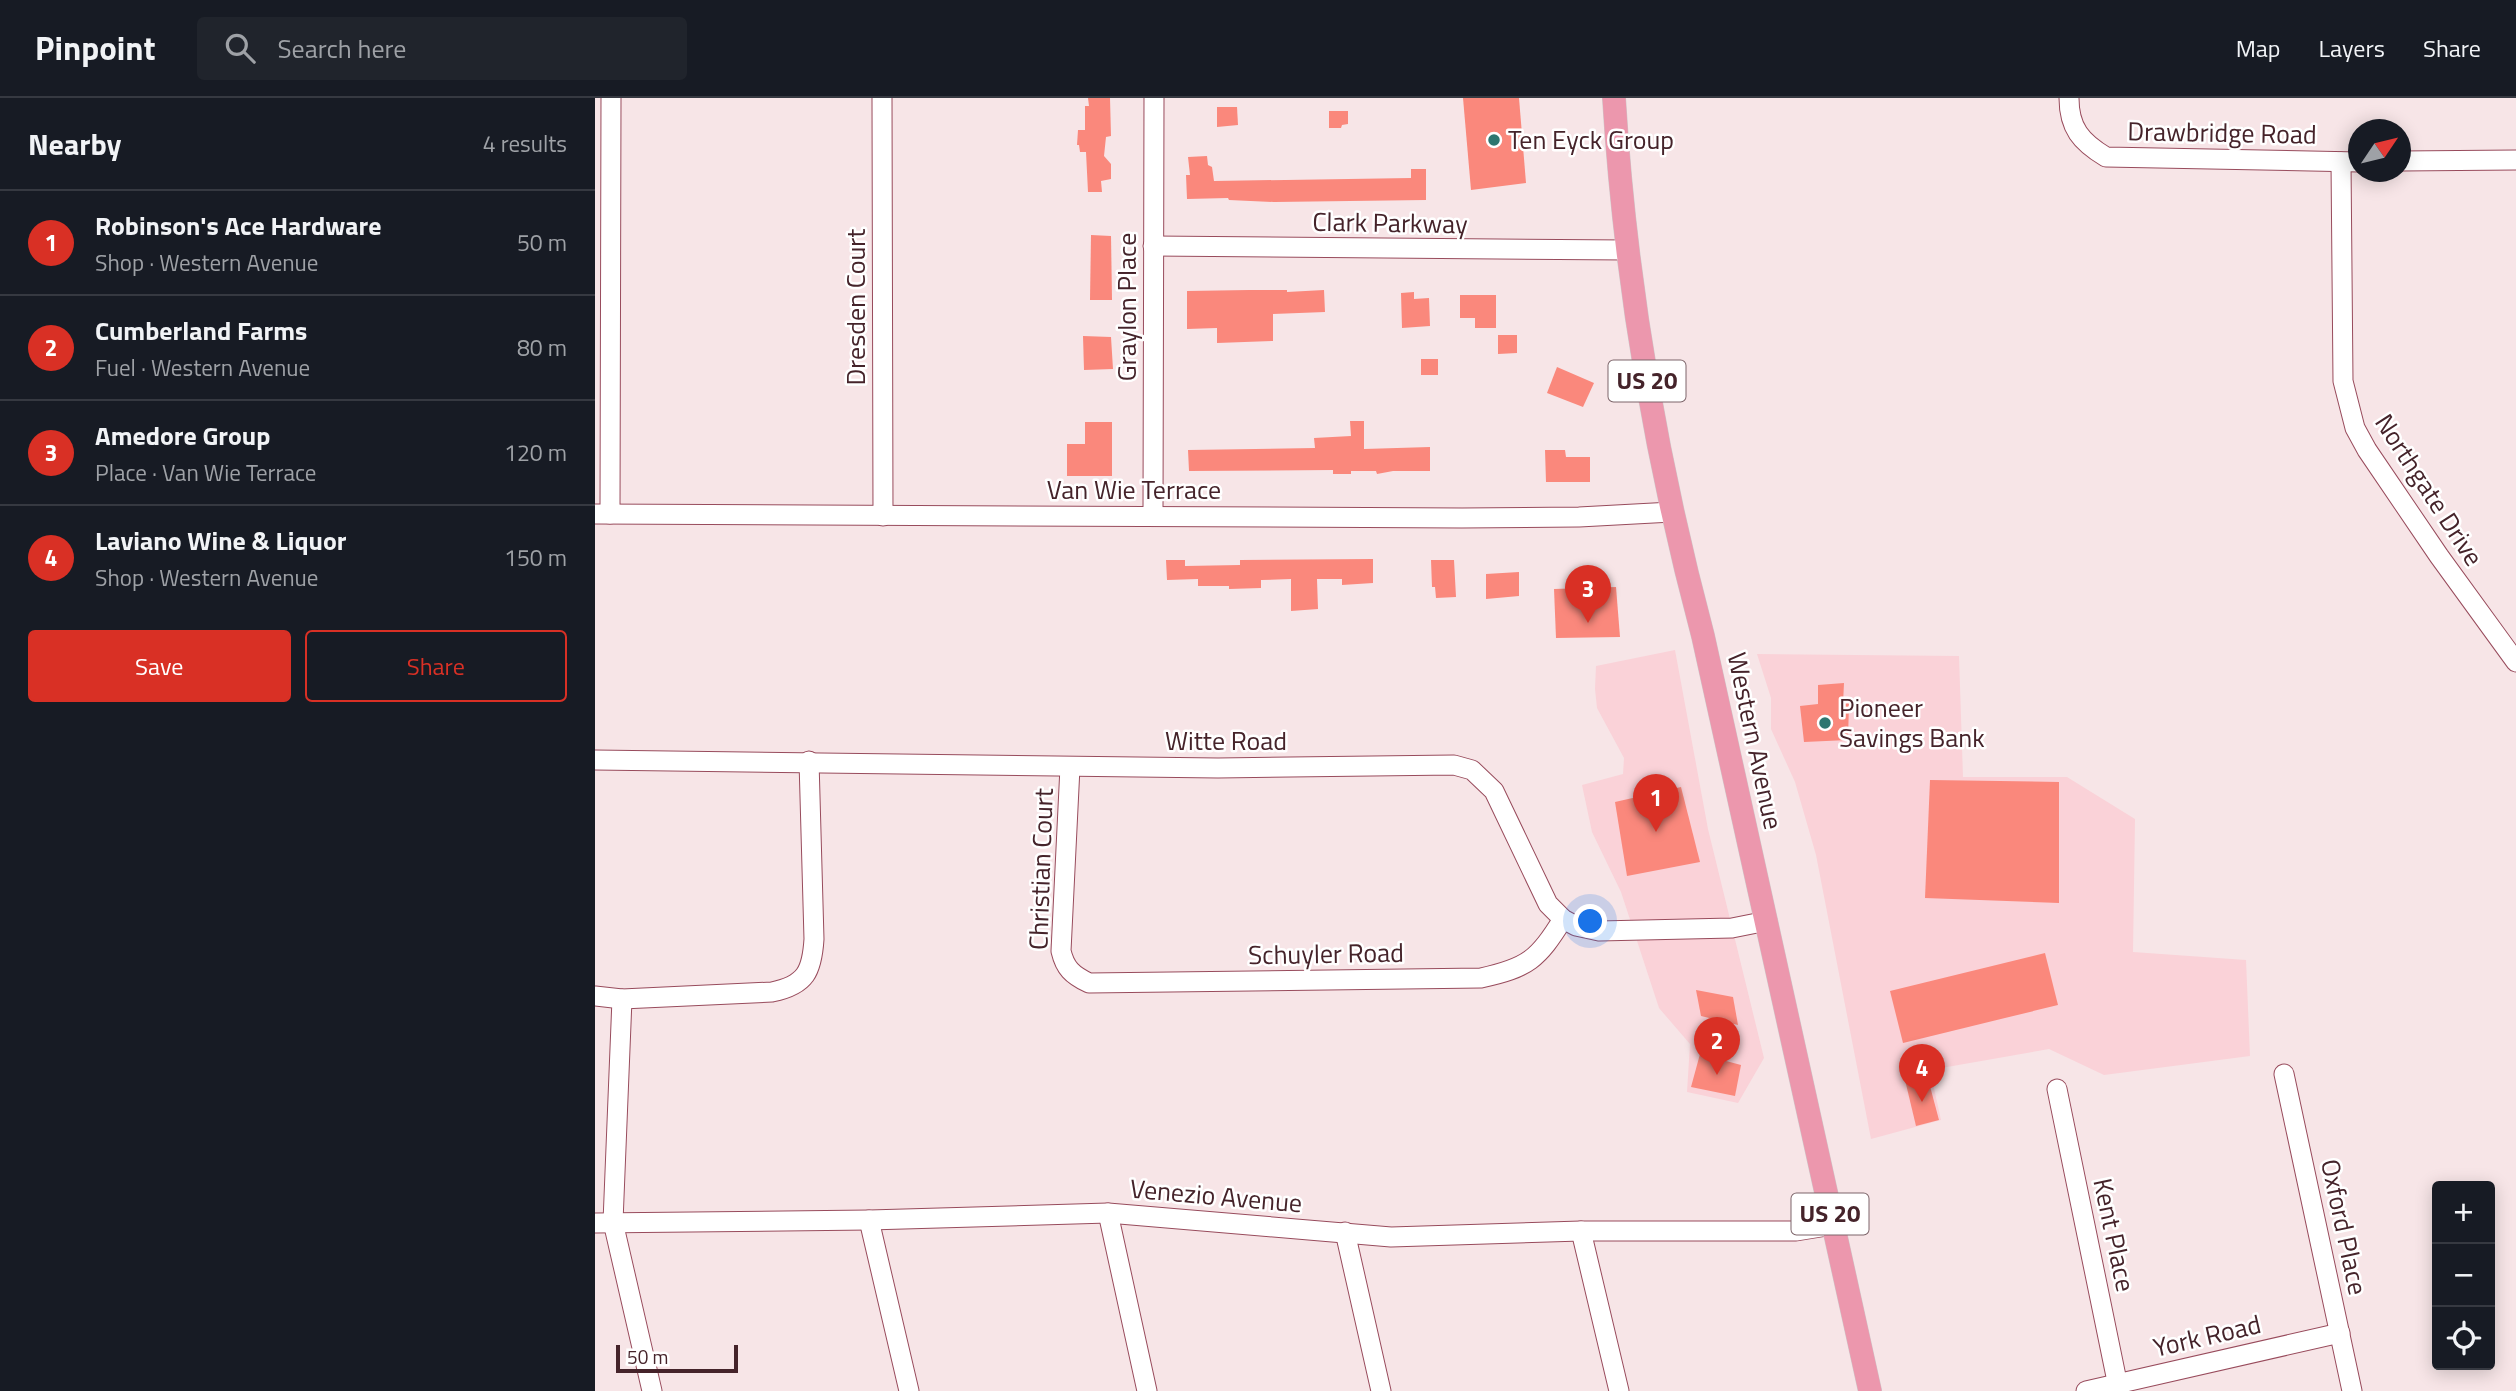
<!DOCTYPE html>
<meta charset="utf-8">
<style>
:root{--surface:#171b24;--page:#20242c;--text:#f1f3f6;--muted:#9ea1a6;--line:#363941;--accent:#d93025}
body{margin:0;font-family:"Titillium Web",sans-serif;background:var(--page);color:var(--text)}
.controls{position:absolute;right:21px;bottom:21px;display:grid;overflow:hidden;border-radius:7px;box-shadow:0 4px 18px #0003}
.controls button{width:63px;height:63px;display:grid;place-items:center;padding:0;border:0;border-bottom:2px solid var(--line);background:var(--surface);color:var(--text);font:35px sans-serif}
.compass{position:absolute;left:1753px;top:21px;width:63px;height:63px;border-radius:50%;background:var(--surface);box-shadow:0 4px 18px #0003;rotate:55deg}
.scale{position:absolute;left:21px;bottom:18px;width:122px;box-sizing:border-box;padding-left:7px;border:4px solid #45232a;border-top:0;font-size:19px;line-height:24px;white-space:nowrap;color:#45232a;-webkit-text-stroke:5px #fff;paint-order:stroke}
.you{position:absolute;left:996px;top:824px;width:24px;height:24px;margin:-18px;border:5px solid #fff;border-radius:50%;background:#1a73e8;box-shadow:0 0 0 10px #1a73e833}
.badge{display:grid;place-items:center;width:46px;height:46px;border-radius:50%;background:var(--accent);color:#fff;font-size:23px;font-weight:700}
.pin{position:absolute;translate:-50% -58px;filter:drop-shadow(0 2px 4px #0008)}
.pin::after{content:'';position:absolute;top:37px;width:24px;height:21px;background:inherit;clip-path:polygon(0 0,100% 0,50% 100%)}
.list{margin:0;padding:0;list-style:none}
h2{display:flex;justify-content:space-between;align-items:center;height:91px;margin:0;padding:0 28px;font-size:30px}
h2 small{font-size:23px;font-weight:400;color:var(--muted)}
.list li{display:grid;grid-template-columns:46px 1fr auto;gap:21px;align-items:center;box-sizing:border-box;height:105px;padding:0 28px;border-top:2px solid var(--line)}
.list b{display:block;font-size:26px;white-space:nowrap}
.list p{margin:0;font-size:23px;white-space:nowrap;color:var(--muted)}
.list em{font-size:23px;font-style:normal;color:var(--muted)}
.actions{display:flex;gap:14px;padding:21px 28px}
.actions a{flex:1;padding:16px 0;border:2px solid var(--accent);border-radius:7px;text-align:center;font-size:24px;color:var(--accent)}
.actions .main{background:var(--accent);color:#fff}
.icon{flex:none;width:38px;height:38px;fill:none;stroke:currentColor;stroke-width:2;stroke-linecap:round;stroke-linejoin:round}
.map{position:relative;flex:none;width:1921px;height:1293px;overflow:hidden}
header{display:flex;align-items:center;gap:42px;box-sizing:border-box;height:98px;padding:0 35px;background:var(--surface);border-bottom:2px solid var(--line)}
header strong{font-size:33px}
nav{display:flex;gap:38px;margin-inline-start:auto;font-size:24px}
.search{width:490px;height:63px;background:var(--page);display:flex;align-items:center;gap:18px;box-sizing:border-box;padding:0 24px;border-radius:7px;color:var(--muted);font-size:26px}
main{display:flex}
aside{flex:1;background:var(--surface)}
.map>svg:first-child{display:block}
.built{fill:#fad2d8}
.building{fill:#fa887c}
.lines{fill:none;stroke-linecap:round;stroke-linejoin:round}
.minor-casing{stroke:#984b5c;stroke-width:21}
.major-casing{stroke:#cfc6c8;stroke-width:24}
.minor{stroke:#fff;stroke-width:19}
.major{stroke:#ec97ad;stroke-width:23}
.poi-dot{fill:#2e7670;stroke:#fff;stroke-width:2.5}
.labels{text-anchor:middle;stroke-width:5;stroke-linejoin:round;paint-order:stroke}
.shield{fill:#fff;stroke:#7d656a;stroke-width:2}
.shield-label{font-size:24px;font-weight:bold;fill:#45232a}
.street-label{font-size:26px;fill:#45232a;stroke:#fff}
.poi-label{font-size:26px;fill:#45232a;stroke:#fff;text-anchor:start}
</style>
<header>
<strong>Pinpoint</strong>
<div class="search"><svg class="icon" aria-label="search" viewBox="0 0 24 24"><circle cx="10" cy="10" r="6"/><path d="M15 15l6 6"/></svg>Search here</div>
<nav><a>Map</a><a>Layers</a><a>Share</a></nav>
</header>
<main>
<aside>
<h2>Nearby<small>4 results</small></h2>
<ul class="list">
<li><span class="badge">1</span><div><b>Robinson's Ace Hardware</b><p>Shop · Western Avenue</p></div><em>50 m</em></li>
<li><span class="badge">2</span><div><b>Cumberland Farms</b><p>Fuel · Western Avenue</p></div><em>80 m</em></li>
<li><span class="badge">3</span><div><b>Amedore Group</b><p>Place · Van Wie Terrace</p></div><em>120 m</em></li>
<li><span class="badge">4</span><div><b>Laviano Wine &amp; Liquor</b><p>Shop · Western Avenue</p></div><em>150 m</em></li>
</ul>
<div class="actions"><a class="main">Save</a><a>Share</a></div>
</aside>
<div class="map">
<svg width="1921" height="1293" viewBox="0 0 1921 1293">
<rect width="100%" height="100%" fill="#f7e5e7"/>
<g class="built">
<polygon points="1080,552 1113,731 1169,960 1143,1005 1092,994 1095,946 1064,910 1026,794 997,734 987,687 1028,676 1029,660 1002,610 1000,591 1001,568"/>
<polygon points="1162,556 1364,558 1368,679 1472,679 1540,721 1538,854 1651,862 1655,958 1509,977 1454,951 1335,972 1346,1022 1276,1041 1221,757 1200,684 1176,631 1176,600"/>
</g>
<g class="building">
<polygon points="493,0 515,0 516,38 511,39 509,58 516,66 516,81 506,83 507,94 493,94 491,54 485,54 484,47 482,47 483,32 490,32 490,8 494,8"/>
<polygon points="868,0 924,0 931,85 876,92"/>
<polygon points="622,9 642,9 643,27 622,29"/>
<polygon points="734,13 753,13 753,26 747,27 746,30 734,30"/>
<polygon points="612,58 613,67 617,69 619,83 816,80 816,71 831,71 831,102 679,104 634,102 633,100 592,101 591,77 595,77 593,59"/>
<polygon points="496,137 516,138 517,202 495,202"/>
<polygon points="654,192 692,192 692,194 729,192 730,214 678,216 678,243 622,245 622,230 592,231 592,193"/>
<polygon points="819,194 819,201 834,200 835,228 807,230 806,195"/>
<polygon points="865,197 901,197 901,230 880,230 880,220 865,220"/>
<polygon points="903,237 922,237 922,255 903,256"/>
<polygon points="488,238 516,239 518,271 489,272"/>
<rect x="826" y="261" width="17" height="16"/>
<polygon points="962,269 999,285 988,309 952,295"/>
<polygon points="755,323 769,323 769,351 835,349 835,373 798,373 782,376 781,373 756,373 756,376 738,376 738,372 594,373 593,352 720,350 719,340 756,338"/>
<polygon points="490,324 517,324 517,378 472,378 472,346 490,346"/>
<polygon points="950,352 970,352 971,359 995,359 995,384 951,384"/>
<polygon points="778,461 778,485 747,487 747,481 722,481 723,511 696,513 696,481 666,482 666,490 634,491 634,488 603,488 603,481 572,482 571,462 590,462 590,468 645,467 645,462"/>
<polygon points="836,462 859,462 861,499 841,500 840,489 837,489"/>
<polygon points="924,474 924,498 891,501 891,476"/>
<polygon points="1021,489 1025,539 961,540 959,491"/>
<polygon points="1249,585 1248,606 1254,605 1253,642 1209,644 1205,608 1223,606 1223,587"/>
<polygon points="1335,682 1464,684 1464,805 1330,800"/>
<polygon points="1086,689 1105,764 1032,778 1020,704"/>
<polygon points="1450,855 1463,907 1308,945 1295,893"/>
<polygon points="1101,892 1138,899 1143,927 1106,918"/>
<polygon points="1105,956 1146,967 1140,998 1096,989"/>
<polygon points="1332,977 1344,1022 1321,1028 1310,982"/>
</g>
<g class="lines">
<defs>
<g id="minor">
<polyline points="287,0 288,418"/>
<path d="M1474,0C1474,30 1486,44 1511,59L1764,64"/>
<polyline points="1806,63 1921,62"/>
<polyline points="1746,64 1748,283 1760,330 1772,352 1844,458 1921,564"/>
<polyline points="558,148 1032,152"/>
<polyline points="0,416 867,420 984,419 1077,414"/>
<polyline points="15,416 16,0"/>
<polyline points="558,418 559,0"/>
<polyline points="0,662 623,670 859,667 877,672 899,693 953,806 968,821 981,828 1004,833 1137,830 1172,823"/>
<path d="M475,669L466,853C470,870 477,877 494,885L886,880C933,870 943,861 968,821"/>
<path d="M0,898L27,901L177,894C211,887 217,873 219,841L214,663"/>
<polyline points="27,901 18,1124 57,1293"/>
<polyline points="1689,976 1757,1293"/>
<polyline points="1462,991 1524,1293"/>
<polyline points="513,1115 552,1293"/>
<polyline points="274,1122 314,1293"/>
<polyline points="0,1125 274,1122 513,1115 796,1139 986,1133 1201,1133 1238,1127"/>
<polyline points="986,1133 1024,1293"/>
<polyline points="750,1134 786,1293"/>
<polyline points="1491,1293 1745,1235"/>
</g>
<path id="major" d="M1019,0C1030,182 1061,362 1108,538L1275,1293"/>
</defs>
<use href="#minor" class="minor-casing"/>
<use href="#major" class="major-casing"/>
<use href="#minor" class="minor"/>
<use href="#major" class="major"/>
</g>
<g class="poi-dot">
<circle cx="899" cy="42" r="7"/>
<circle cx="1230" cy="625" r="7"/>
</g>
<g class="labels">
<g class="shield">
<rect x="1013.5" y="262.5" width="77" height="41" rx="5"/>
<rect x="1196.5" y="1095.5" width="77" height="41" rx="5"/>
</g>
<g class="shield-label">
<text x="1052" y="291">US 20</text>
<text x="1235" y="1124">US 20</text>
</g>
<g class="street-label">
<text transform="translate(1627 35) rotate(1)" y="9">Drawbridge Road</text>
<text transform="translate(795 125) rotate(1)" y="9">Clark Parkway</text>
<text transform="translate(261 209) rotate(-90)" y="9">Dresden Court</text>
<text transform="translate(532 209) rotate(-90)" y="9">Graylon Place</text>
<text x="539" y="401">Van Wie Terrace</text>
<text transform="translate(1834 392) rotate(57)" y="9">Northgate Drive</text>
<text x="631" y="652">Witte Road</text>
<text transform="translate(1160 643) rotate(78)" y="9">Western Avenue</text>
<text transform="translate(446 771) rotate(-88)" y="9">Christian Court</text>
<text transform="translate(731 856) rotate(-1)" y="9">Schuyler Road</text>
<text transform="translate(621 1098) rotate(5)" y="9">Venezio Avenue</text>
<text transform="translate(1749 1129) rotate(78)" y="9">Oxford Place</text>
<text transform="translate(1519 1137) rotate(78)" y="9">Kent Place</text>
<text transform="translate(1612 1238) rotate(-13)" y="9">York Road</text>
</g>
<g class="poi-label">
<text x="913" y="51">Ten Eyck Group</text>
<text x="1244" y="619">Pioneer<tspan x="1244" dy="30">Savings Bank</tspan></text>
</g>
</g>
</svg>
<div class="controls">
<button>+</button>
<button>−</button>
<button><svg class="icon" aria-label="locate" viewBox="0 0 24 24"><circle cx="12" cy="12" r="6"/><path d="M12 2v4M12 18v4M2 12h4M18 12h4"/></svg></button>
</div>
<svg class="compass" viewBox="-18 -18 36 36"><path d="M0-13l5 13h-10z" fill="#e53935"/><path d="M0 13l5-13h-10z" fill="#9ea1a6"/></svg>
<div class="scale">50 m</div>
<div class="you"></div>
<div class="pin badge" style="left:1061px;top:734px">1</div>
<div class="pin badge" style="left:1122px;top:977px">2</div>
<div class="pin badge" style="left:993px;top:525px">3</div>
<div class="pin badge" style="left:1327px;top:1004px">4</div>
</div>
</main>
